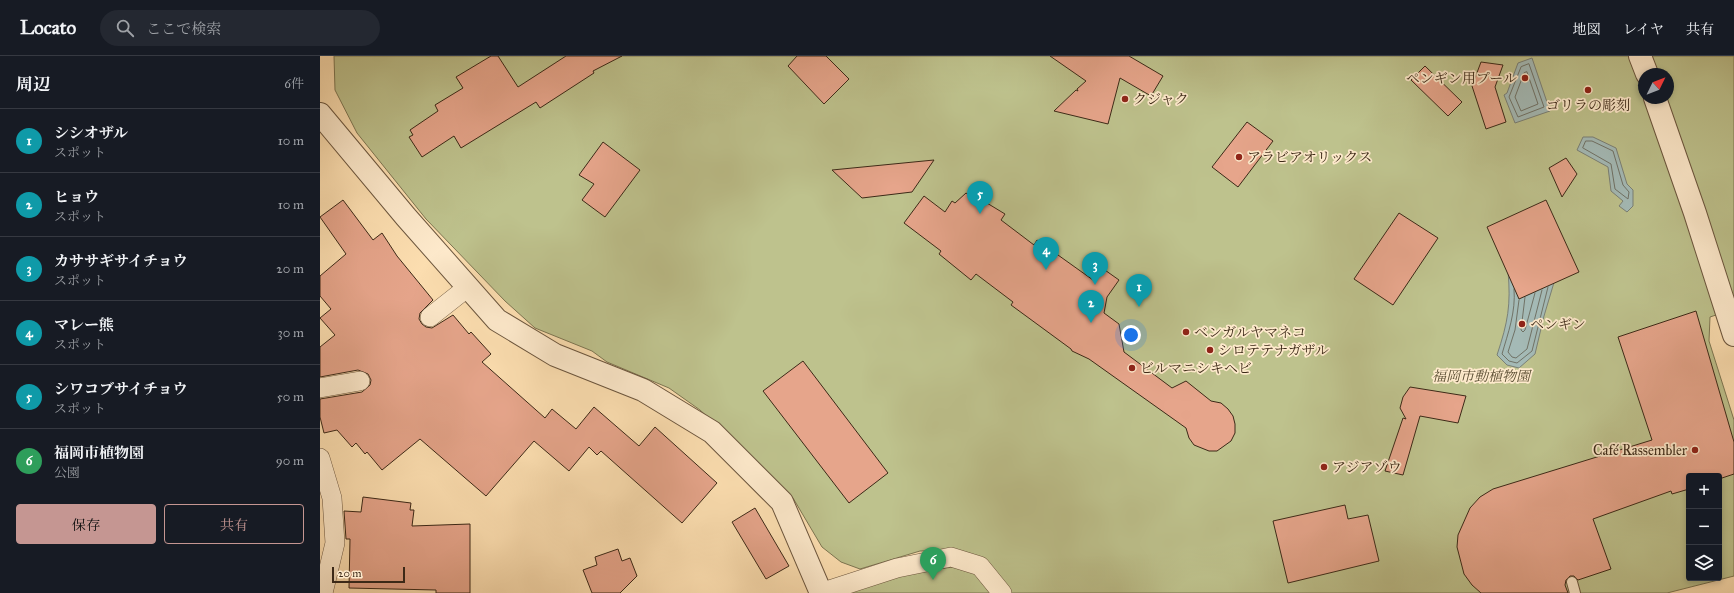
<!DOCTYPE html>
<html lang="ja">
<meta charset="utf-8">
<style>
:root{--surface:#171b24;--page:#242831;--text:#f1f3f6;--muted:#9ea1a6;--line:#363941;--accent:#c59692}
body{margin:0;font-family:"IM FELL Great Primer","Noto Serif JP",serif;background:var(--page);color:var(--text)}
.controls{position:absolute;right:12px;bottom:12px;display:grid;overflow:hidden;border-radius:4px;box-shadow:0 2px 6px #0003}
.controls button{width:36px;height:36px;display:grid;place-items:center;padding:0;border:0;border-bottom:1px solid var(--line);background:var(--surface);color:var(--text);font:20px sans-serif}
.compass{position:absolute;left:1318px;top:12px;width:36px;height:36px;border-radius:50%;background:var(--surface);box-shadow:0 2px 6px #0003;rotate:47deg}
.scale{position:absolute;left:12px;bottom:10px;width:73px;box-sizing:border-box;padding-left:4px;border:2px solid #3c2917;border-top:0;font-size:11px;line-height:14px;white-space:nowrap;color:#3c2917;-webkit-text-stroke:3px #feeacc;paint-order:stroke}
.you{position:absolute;left:811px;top:279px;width:14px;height:14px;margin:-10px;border:3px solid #fff;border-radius:50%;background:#1a73e8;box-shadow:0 0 0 6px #1a73e833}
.badge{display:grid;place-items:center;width:26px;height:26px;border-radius:50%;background:var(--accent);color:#fff;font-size:13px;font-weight:700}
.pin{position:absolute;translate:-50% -33px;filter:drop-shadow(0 1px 2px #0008)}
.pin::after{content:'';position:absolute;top:21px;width:14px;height:12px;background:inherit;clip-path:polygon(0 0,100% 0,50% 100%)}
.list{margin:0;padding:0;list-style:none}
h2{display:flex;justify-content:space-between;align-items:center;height:52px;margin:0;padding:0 16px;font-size:17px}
h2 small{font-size:13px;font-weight:400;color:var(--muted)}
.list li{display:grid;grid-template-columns:26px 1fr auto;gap:12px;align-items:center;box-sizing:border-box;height:64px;padding:0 16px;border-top:1px solid var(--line)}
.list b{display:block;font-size:15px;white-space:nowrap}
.list p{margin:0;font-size:13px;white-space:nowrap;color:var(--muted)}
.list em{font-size:13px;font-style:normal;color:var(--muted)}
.actions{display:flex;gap:8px;padding:12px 16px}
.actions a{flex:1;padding:9px 0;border:1px solid var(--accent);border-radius:4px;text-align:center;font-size:14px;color:var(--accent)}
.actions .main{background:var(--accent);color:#111}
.icon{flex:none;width:22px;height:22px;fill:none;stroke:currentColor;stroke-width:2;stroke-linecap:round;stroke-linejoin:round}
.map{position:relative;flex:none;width:1414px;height:537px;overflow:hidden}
header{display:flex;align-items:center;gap:24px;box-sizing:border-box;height:56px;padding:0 20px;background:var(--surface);border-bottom:1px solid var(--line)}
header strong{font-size:19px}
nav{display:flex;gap:22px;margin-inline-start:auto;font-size:14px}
.search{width:280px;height:36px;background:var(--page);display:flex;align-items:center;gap:10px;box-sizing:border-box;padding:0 14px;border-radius:22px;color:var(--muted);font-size:15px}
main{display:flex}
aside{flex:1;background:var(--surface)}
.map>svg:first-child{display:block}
.green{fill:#bec28d;stroke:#7d7652;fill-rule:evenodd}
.water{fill:#a4bab6;stroke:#7a8076}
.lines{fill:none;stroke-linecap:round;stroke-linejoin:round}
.shore{stroke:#707266;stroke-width:1}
.building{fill:#e6a58b;stroke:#3c2917}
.service-casing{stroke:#6c563e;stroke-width:12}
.minor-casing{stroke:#6c563e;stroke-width:20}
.tertiary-casing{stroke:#6c563e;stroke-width:24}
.service{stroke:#feeacc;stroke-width:10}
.minor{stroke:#feeacc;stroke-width:19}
.tertiary{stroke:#feeacc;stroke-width:22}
.poi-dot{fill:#8f2418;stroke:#feeacc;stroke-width:1.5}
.labels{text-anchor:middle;stroke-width:3.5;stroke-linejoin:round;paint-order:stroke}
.poi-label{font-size:14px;fill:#3c2917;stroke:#feeacc;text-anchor:start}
.park-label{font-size:14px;font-style:italic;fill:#5c4f34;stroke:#feeacc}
</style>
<header>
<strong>Locato</strong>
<div class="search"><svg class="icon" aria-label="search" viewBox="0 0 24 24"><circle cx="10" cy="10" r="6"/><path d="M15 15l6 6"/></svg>ここで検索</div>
<nav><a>地図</a><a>レイヤ</a><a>共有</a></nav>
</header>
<main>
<aside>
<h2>周辺<small>6件</small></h2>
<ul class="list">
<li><span class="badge" style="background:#0f9aa8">1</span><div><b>シシオザル</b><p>スポット</p></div><em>10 m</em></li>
<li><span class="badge" style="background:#0f9aa8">2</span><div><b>ヒョウ</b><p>スポット</p></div><em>10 m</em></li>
<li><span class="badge" style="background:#0f9aa8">3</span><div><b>カササギサイチョウ</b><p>スポット</p></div><em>20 m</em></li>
<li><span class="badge" style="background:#0f9aa8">4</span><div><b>マレー熊</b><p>スポット</p></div><em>30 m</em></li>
<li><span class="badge" style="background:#0f9aa8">5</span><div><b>シワコブサイチョウ</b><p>スポット</p></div><em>50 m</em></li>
<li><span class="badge" style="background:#2e9e5b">6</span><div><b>福岡市植物園</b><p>公園</p></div><em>90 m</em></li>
</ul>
<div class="actions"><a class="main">保存</a><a>共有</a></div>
</aside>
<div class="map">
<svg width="1414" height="537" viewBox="0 0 1414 537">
<rect width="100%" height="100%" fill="#fddfb1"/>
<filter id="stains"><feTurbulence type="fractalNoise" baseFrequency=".005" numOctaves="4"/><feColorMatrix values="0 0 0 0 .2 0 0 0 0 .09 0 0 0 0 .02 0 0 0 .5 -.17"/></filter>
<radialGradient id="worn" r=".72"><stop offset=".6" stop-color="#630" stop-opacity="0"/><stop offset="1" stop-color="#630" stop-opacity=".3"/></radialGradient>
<g class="green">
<path d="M14,0H1414V253L1390,261L1389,285L1414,364V520L1347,537H689L634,494L600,495L540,513L521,506L502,491L473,442L447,415L380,354L349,332L287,306L272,295L215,272L185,245L106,163L37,77L15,34ZM1324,18H1348V42H1324ZM1369,420H1399V522H1369Z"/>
<path d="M646,510L659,520L672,537H526C565,522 604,513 646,510Z"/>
</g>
<g class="water">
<polygon points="1212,2 1230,55 1195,67 1184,39 1187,37 1198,7"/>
<polygon points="1263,81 1273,81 1296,92 1307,128 1313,134 1313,150 1307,156 1299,150 1303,145 1291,135 1288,111 1257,94"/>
<path d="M1238,213L1224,260L1215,298L1199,312L1187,309L1177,299C1188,266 1191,249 1188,215Z"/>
</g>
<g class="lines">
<g class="shore">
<polygon points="1209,8 1224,51 1198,61 1189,41 1201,11"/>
<polygon points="1207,16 1218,48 1201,55 1195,41 1204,17"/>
<polygon points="1266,85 1272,85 1293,95 1303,129 1309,136 1308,143 1295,133 1291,108 1263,92"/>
<path d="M1194,233C1196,256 1188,277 1182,298L1189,305L1197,307L1212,295L1228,231"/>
<polyline points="1205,241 1201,274 1203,276 1205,274 1215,237"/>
<polyline points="1199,244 1195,274 1188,296 1192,301 1196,302 1207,293 1222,234"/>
</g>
</g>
<g class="building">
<polygon points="171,0 178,0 198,31 246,0 302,0 273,15 274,17 220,52 216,46 141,92 134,80 102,101 89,81 93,79 90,74 118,55 115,49 143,32 136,21"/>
<polygon points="477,0 506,0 529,23 504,48 468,10"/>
<polygon points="730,0 809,0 843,20 831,40 800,22 788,68 734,55 756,34 758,35 757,33 766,25"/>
<polygon points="1161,6 1183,9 1175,31 1186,66 1166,73 1152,30"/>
<polygon points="1105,10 1142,46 1128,60 1091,24"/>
<polygon points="927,66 953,85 918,131 892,111"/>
<polygon points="283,86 320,114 285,161 262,144 274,128 259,119"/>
<polygon points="1246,102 1257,118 1242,141 1229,112"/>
<polygon points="614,104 592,136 542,142 512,114"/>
<polygon points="646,137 655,143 657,141 685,158 681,164 714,189 717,184 773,224 782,212 799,224 787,241 784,257 799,268 804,296 852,332 866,325 891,345 901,347 908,353 913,360 915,368 915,377 911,385 897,395 889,395 874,389 869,382 866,372 769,303 752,295 751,293 691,249 693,246 656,218 651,224 619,198 621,195 584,167 604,140 625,156 632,145 635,147"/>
<polygon points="23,144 53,184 62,177 77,200 113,244 100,257 99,263 102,268 106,271 112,272 133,259 149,278 151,276 171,298 162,306 225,362 232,353 256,373 274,351 319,390 335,371 397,427 362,467 281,395 277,399 269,391 249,415 214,385 166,440 100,383 62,414 47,396 45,398 36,387 32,391 17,374 4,377 0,361 0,343 42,336 50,329 51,324 48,318 38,314 0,321 0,291 15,279 0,262 11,253 0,240 0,220 26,198 0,161"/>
<polygon points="1226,144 1259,216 1199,243 1167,171"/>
<polygon points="1079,157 1118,182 1073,249 1034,223"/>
<polygon points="1376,255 1414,386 1414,418 1399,423 1399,420 1369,420 1369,433 1352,438 1351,435 1273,463 1291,513 1258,524 1254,520 1250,520 1246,524 1245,529 1248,537 1161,537 1152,529 1144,518 1137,491 1138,479 1150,452 1160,441 1173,433 1332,384 1298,281"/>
<polygon points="483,305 568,417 529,447 443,335"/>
<polygon points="1090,331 1146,340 1138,367 1100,360 1083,419 1065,415 1083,362 1086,363 1080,352 1083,341"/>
<polygon points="43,441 91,447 90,454 94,454 92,470 150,468 150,537 116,537 116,534 29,532 30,483 26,483 24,455 41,456"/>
<polygon points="1025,449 1028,463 1048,459 1059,505 968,527 953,465"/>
<polygon points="435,452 469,510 446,523 412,466"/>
<polygon points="298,493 302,505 310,502 317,520 300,537 272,537 263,514 277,509 275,501"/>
</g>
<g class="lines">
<defs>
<polyline id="service" points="1252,526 1255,537"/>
<g id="minor">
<polyline points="110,261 148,231"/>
<polyline points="0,332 40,325"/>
<polyline points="0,402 12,442 15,487 3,537"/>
<polyline points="500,537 577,512 631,501 660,510 682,537"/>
</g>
<g id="tertiary">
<polyline points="1320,0 1327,18"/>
<polyline points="1335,42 1375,157 1414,279"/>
<polyline points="0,58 86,161 177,264 235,299 323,334 392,376 462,446 501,537"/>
</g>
</defs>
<use href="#service" class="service-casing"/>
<use href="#minor" class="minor-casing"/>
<use href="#tertiary" class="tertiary-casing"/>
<use href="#service" class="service"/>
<use href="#minor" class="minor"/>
<use href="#tertiary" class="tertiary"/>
</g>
<g class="poi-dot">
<circle cx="1205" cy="22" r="4"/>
<circle cx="1268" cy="34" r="4"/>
<circle cx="805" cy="43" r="4"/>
<circle cx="919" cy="101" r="4"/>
<circle cx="1202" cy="268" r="4"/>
<circle cx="866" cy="276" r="4"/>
<circle cx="890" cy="294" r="4"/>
<circle cx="812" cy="312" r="4"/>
<circle cx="1375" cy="394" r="4"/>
<circle cx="1004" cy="411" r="4"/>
</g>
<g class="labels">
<g class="poi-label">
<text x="1197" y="27" text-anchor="end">ペンギン用プール</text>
<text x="813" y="48">クジャク</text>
<text x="1268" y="54" text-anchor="middle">ゴリラの彫刻</text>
<text x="927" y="106">アラビアオリックス</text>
<text x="1210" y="273">ペンギン</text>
<text x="874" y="281">ベンガルヤマネコ</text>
<text x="898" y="299">シロテテナガザル</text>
<text x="820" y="317">ビルマニシキヘビ</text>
<text x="1367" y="399" text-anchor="end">Café Rassembler</text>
<text x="1012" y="416">アジアゾウ</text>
</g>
<g class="park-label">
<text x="1161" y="325">福岡市動植物園</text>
</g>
</g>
<rect width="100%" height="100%" filter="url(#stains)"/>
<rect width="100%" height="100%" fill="url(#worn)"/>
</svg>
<div class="controls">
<button>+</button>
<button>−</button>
<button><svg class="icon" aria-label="layers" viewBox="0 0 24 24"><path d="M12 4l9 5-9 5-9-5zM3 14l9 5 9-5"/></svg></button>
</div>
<svg class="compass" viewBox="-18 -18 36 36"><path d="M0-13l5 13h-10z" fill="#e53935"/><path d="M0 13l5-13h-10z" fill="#9ea1a6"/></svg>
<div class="scale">20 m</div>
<div class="you"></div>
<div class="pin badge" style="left:819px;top:251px;background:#0f9aa8">1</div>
<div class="pin badge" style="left:771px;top:267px;background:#0f9aa8">2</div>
<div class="pin badge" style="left:775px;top:229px;background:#0f9aa8">3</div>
<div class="pin badge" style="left:726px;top:214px;background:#0f9aa8">4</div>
<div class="pin badge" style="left:660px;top:158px;background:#0f9aa8">5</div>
<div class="pin badge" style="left:613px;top:524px;background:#2e9e5b">6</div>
</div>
</main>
